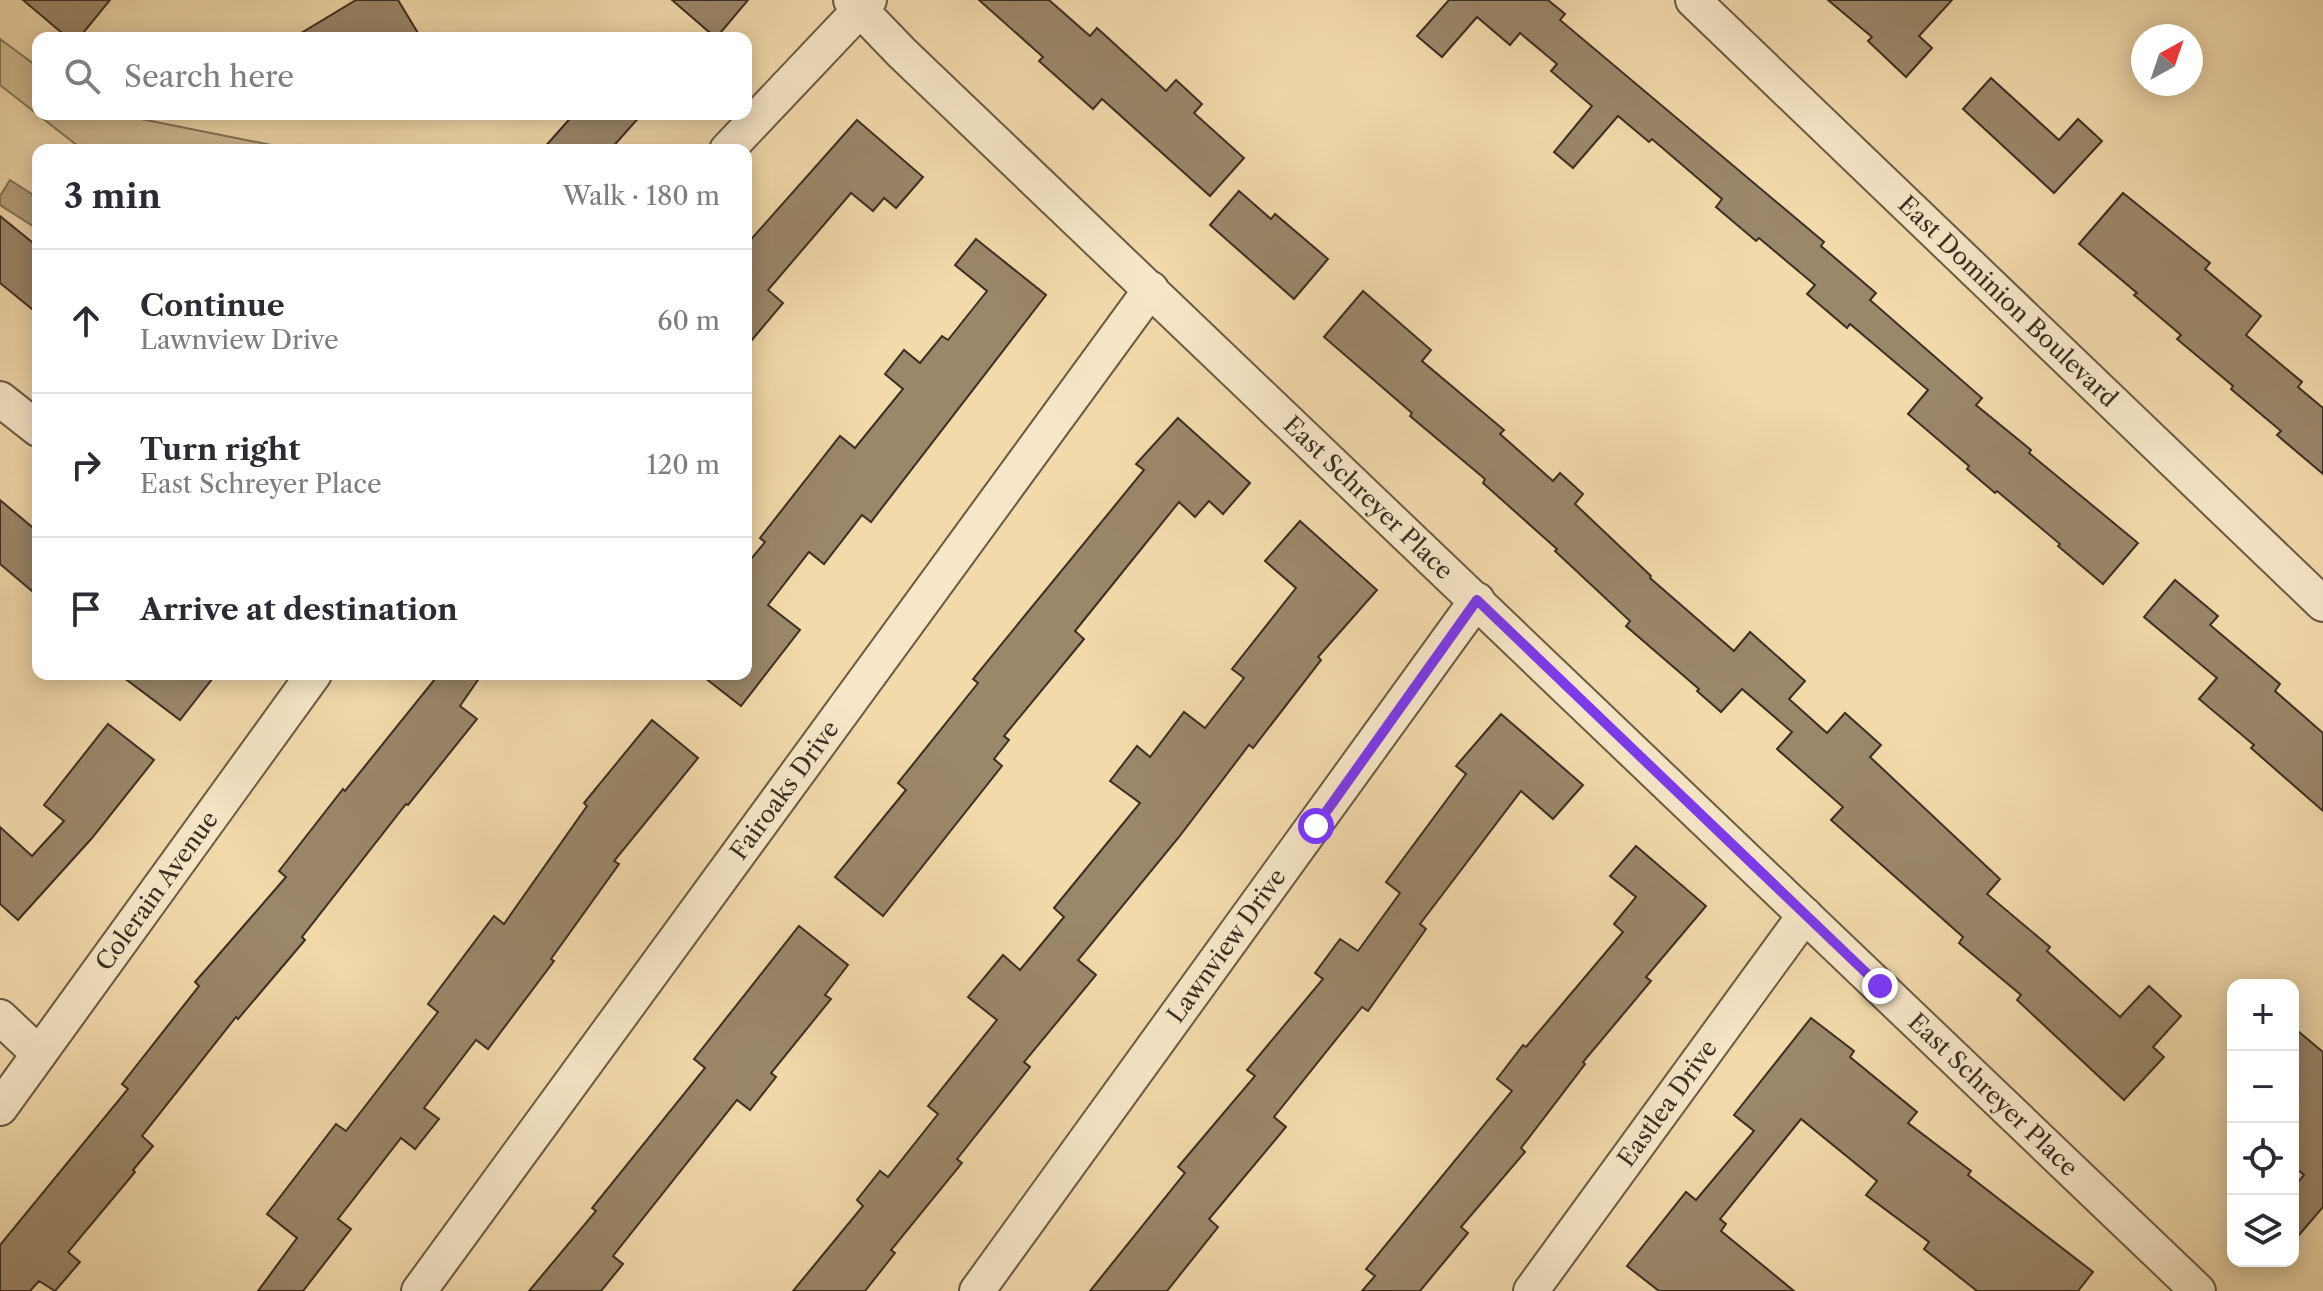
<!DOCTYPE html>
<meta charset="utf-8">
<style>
:root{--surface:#fff;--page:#f7f7f7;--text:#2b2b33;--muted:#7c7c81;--line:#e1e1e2}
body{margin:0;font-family:"Libre Caslon Text",serif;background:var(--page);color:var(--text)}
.controls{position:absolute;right:24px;bottom:24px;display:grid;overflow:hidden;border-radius:16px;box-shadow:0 4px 20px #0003}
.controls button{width:72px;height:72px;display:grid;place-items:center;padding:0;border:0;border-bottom:2px solid var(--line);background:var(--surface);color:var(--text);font:40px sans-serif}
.compass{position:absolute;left:2131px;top:24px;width:72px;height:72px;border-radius:50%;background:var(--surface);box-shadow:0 4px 20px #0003;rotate:40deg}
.stop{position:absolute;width:24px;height:24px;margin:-18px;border:6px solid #7c3aed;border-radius:50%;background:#fff}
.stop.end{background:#7c3aed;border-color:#fff;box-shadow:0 2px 8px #0008}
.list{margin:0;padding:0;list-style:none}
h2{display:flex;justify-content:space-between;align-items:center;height:104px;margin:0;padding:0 32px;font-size:34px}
h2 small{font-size:26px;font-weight:400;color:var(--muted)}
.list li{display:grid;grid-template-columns:52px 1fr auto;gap:24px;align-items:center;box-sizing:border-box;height:144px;padding:0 32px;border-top:2px solid var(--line)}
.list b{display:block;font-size:30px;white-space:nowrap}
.list p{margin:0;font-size:26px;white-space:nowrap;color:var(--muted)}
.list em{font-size:26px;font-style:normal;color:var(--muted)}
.icon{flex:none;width:44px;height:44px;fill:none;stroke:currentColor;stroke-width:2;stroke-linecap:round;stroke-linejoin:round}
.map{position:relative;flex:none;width:2323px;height:1291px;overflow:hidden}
.search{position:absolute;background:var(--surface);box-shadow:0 4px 20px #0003;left:32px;top:32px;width:720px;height:88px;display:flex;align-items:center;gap:20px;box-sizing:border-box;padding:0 28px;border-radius:16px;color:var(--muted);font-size:30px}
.panel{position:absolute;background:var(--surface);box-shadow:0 4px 20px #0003;left:32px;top:144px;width:720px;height:536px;border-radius:16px}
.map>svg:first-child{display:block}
.green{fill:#d3bd94;stroke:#88765c;stroke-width:2}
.water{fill:#b4a07d;stroke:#847259;stroke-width:2}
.building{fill:#9b876a;stroke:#3c2e23;stroke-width:2}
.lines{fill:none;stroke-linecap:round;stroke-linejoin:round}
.minor-casing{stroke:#6a5945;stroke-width:38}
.minor{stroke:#f7e7c8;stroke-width:34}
.route{stroke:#7c3aed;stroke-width:10}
.labels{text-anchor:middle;stroke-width:7;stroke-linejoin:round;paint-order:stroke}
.street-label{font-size:24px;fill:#3c2e23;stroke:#f7e7c8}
</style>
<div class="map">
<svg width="2323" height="1291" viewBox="0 0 2323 1291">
<rect width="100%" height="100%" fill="#f2daab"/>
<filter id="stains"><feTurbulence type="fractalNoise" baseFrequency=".0025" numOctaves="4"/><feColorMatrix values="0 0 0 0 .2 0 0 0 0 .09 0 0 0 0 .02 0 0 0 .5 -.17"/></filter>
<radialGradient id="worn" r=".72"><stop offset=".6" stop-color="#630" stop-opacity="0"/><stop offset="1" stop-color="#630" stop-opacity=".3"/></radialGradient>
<polygon class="green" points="0,39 38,67 38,114 116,114 296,150 83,150 0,85"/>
<polygon class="water" points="10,180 38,198 36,228 0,205 0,196"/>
<g class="building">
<polygon points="23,0 110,0 79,38 68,38"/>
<polygon points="356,0 398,0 421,38 293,38"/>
<polygon points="672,0 748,0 716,38"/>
<polygon points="979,0 1049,0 1090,36 1097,28 1166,91 1176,80 1202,104 1194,113 1244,158 1210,196 1102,99 1093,109 1039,61 1043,57"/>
<polygon points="1449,0 1548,0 1565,14 1560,20 1824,242 1821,246 1876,293 1870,300 1982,398 1976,405 2031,450 2029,453 2138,543 2103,584 2058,546 2060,544 1997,491 1995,493 1967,469 1969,466 1908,414 1928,390 1850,324 1847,328 1807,294 1815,285 1759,238 1756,241 1716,207 1722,199 1652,139 1649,142 1618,116 1573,168 1554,152 1592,106 1551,71 1557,64 1520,33 1510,45 1477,17 1442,57 1417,36"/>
<polygon points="1828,0 1952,0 1919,36 1932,48 1906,77 1868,41 1872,37"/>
<polygon points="1991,78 2059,140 2078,119 2102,141 2054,193 1963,109"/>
<polygon points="574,114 642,114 610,150 542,150"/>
<polygon points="857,120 923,177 896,208 884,198 873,211 851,193 768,290 783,303 746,347 746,245"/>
<polygon points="1239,191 1271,219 1275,214 1328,259 1294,299 1210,225"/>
<polygon points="2123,193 2210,263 2205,269 2261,316 2246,335 2302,382 2298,387 2323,408 2323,474 2277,435 2281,431 2231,389 2233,386 2177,339 2181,335 2134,295 2137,293 2079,244"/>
<polygon points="0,216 38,247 38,314 0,283"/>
<polygon points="976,239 1046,295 871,522 862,515 824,564 809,552 768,605 800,630 741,706 700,674 746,674 746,565 765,542 760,538 840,436 855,448 903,389 885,374 904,350 920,363 942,336 948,340 987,291 955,265"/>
<polygon points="1363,291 1431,350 1422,361 1504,430 1500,434 1553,481 1560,473 1583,494 1575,504 1651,576 1650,578 1734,651 1750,632 1805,681 1789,699 1827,733 1845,713 1881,745 1870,757 2000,879 1987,894 2050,947 2047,951 2120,1017 2149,986 2181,1016 2153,1047 2164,1057 2124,1100 2017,1000 2021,995 1959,943 1963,937 1831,820 1843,807 1777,749 1792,732 1742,689 1721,712 1697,691 1699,689 1626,626 1630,621 1555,551 1557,549 1483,483 1485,479 1410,416 1412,413 1324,337"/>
<polygon points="1178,418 1250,483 1223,514 1209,501 1195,517 1179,502 1075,631 1084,639 1004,736 1009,740 994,759 1002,766 883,916 835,877 906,790 898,783 978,683 973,679 1144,470 1136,464"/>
<polygon points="0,500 38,532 38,596 0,564"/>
<polygon points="1300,521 1377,590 1318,657 1321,660 1253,748 1249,745 1179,837 1078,960 1096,975 1024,1062 1030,1067 957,1159 962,1163 891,1250 895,1253 865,1291 793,1291 863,1206 857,1200 880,1171 888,1177 938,1114 928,1106 997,1020 968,997 1003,955 1020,970 1064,917 1054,908 1140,803 1110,781 1137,746 1150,757 1184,712 1205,728 1244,678 1232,669 1296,588 1265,561"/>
<polygon points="2175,580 2218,616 2210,625 2280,684 2275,691 2323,733 2323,811 2251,748 2254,745 2199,699 2217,678 2144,617"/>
<polygon points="119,674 216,674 180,720"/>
<polygon points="439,674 482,674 460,706 477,719 408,805 406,804 302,937 305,940 238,1019 236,1017 142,1136 153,1146 133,1170 135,1172 68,1252 80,1262 55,1291 39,1281 30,1291 0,1291 0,1245 128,1089 122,1084 199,986 195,982 286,877 279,871 343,789 345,791"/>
<polygon points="1501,714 1583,785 1553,819 1521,791 1420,924 1426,929 1368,1011 1362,1007 1274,1117 1286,1127 1209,1219 1218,1227 1167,1291 1090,1291 1185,1173 1178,1167 1255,1076 1247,1070 1323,979 1315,973 1340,939 1358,951 1400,893 1386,882 1466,774 1456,766"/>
<polygon points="652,720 698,758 614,861 619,864 551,959 554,961 488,1049 476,1040 424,1108 439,1119 415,1149 401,1138 338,1219 351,1229 303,1291 258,1291 297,1238 267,1214 336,1124 346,1131 438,1012 428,1004 494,916 504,924 587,806 584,803"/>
<polygon points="108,724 154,760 92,838 18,920 0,904 0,827 32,856 64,821 44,805"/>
<polygon points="1636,846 1706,906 1646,977 1651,981 1583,1062 1585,1064 1521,1148 1525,1152 1461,1227 1468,1233 1420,1291 1362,1291 1375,1276 1366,1269 1512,1091 1497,1079 1523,1045 1526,1047 1623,932 1614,924 1636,897 1610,876"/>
<polygon points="799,926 848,965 825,995 831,999 771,1073 776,1077 750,1110 737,1100 613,1256 623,1264 601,1291 529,1291 596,1211 592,1208 705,1068 694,1059"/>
<polygon points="1811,1018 1854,1051 1850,1057 1917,1112 1908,1123 1971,1171 1968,1175 2093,1272 2078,1291 1977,1291 1924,1249 1929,1242 1866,1195 1877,1181 1801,1119 1720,1219 1726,1224 1721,1231 1794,1291 1659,1291 1627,1266 1686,1192 1696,1200 1754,1131 1734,1115"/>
<polygon points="2293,1027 2323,1052 2323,1207 2293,1242 2293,1188 2304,1175 2293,1166"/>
</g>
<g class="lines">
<defs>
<g id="minor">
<path id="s1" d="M851,0L902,53L2198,1291"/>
<path id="s2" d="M1693,0L2323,604"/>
<polyline points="727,150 869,0"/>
<polyline points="0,399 38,429"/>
<polyline points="0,1017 39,1054"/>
<path id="s3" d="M0,1108L314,674"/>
<path id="s4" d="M419,1291L1151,289"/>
<path id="s5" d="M977,1291L1477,600"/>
<path id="s6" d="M1531,1291L1805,915"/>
</g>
</defs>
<use href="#minor" class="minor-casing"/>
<use href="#minor" class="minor"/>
</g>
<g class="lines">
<polyline class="route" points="1316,826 1477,600 1880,986"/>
</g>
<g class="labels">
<g class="street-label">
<text dy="8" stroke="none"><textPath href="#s2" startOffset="436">East Dominion Boulevard</textPath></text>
<text dy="8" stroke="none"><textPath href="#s1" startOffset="718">East Schreyer Place</textPath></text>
<text dy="8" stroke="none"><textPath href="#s4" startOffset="620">Fairoaks Drive</textPath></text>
<text dy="8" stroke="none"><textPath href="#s3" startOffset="268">Colerain Avenue</textPath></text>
<text dy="8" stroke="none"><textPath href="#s5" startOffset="426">Lawnview Drive</textPath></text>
<text dy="8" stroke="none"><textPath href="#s1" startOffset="1582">East Schreyer Place</textPath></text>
<text dy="8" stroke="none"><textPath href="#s6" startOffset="232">Eastlea Drive</textPath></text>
</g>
</g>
<rect width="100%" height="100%" filter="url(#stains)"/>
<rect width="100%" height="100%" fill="url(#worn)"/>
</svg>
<div class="controls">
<button>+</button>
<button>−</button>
<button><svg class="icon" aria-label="locate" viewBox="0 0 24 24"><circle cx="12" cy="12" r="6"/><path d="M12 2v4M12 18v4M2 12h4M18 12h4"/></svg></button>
<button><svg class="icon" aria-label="layers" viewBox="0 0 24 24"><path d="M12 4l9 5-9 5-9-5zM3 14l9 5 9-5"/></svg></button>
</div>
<svg class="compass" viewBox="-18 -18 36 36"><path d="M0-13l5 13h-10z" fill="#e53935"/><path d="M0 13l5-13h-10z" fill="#7c7c81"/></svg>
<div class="stop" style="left:1316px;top:826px"></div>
<div class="stop end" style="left:1880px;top:986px"></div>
<div class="search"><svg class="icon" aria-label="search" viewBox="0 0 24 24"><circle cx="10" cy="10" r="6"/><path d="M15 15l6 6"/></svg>Search here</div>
<section class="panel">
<h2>3 min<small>Walk · 180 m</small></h2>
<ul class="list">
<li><svg class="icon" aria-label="ahead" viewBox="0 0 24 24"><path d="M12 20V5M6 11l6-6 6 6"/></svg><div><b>Continue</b><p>Lawnview Drive</p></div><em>60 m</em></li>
<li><svg class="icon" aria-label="right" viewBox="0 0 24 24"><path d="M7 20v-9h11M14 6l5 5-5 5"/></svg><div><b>Turn right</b><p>East Schreyer Place</p></div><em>120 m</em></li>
<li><svg class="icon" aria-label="arrive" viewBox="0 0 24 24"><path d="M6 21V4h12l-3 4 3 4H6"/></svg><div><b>Arrive at destination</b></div></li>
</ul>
</section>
</div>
